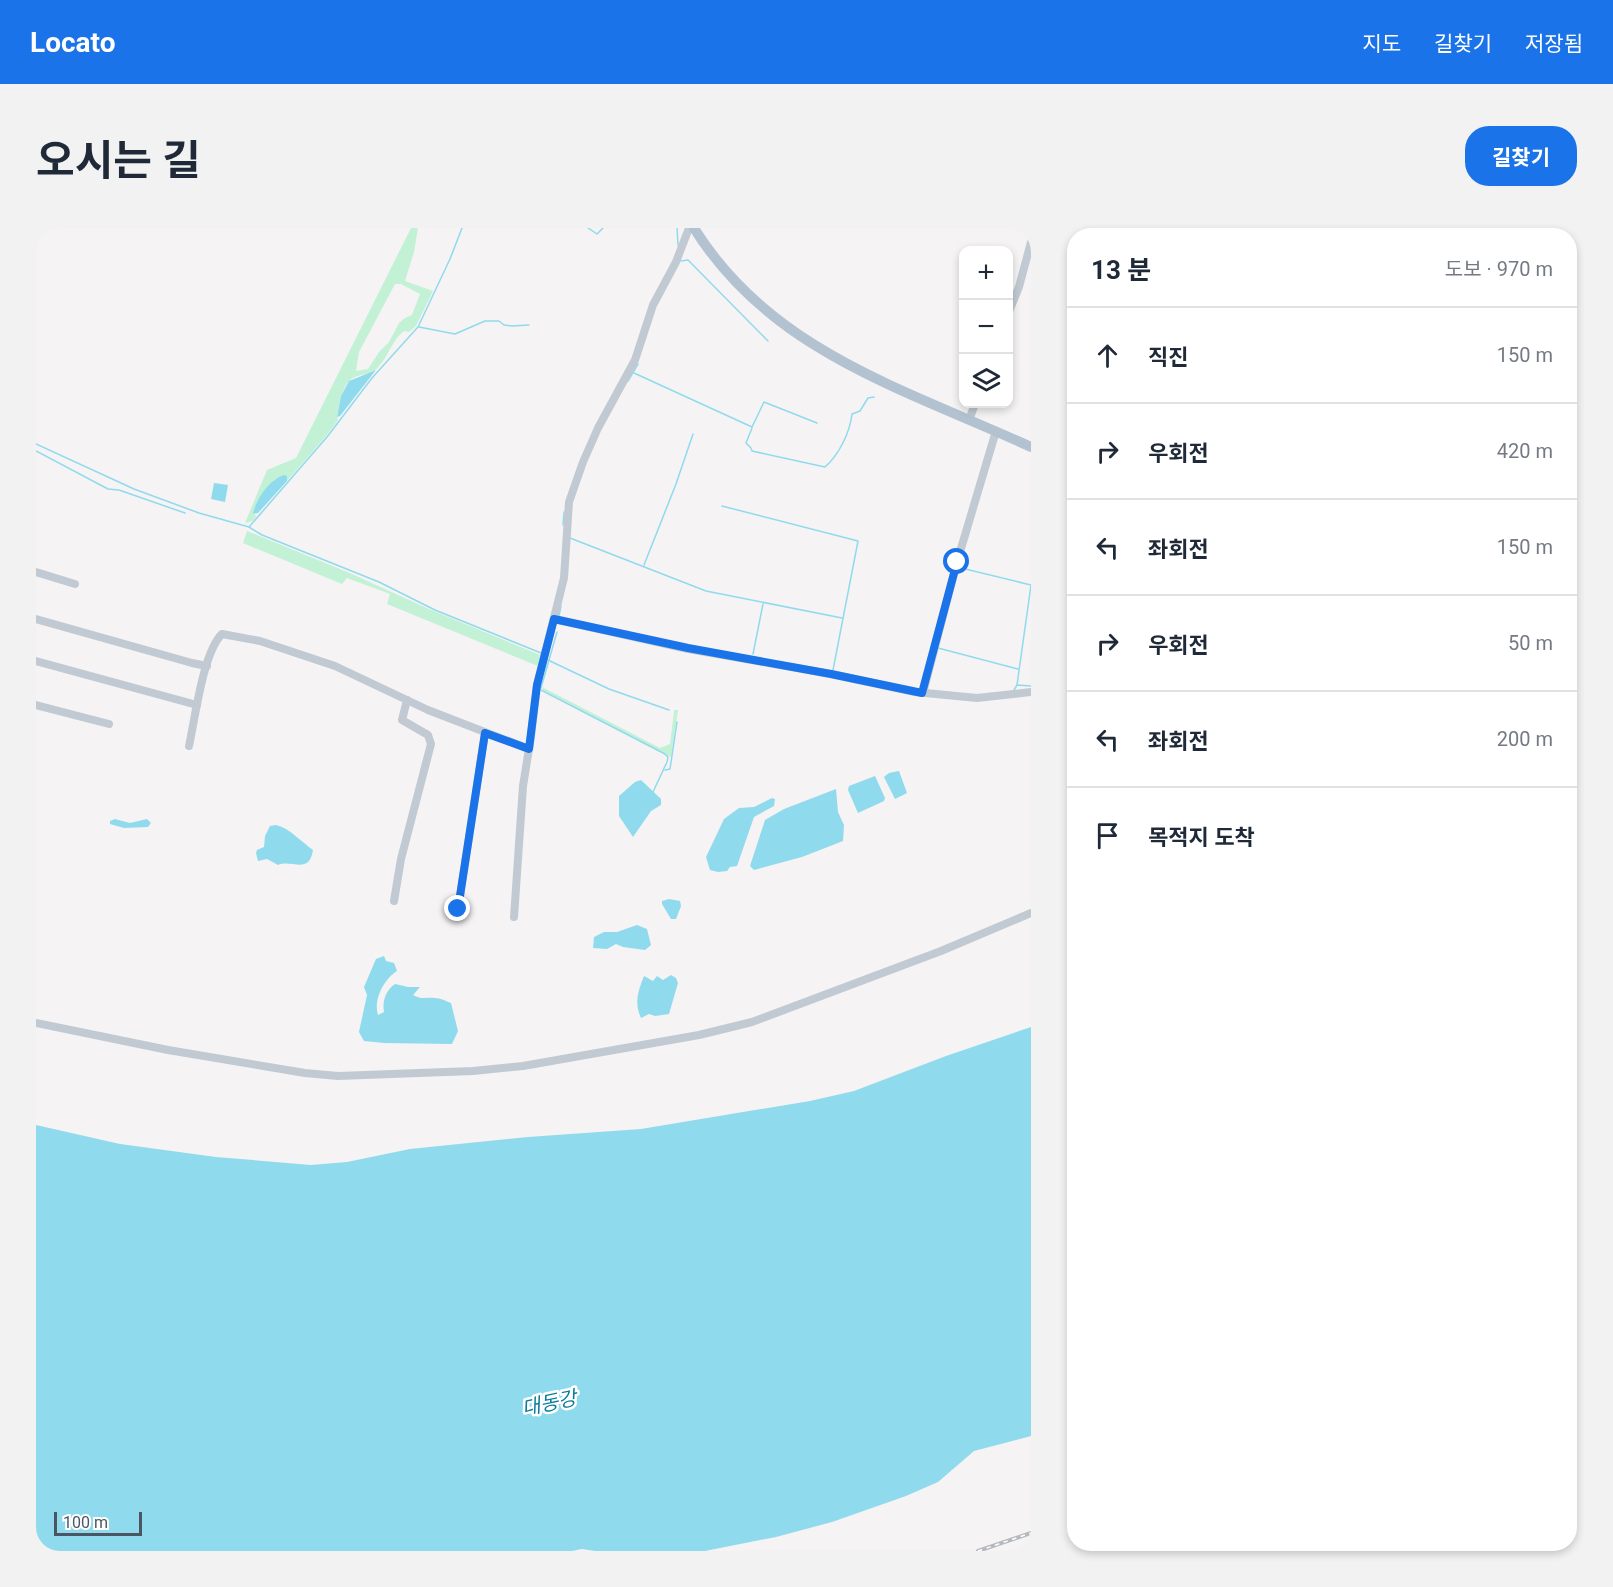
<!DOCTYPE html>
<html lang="ko">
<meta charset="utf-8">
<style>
:root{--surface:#fff;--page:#f2f2f3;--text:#1f2937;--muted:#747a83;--line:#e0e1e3;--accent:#1a73e8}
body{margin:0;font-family:Roboto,"Noto Sans KR",sans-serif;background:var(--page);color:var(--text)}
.controls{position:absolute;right:18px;top:18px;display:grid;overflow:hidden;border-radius:12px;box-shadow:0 3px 9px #0003}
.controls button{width:54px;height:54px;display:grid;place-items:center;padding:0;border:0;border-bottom:2px solid var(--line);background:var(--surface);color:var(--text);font:30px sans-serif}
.scale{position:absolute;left:18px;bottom:15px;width:88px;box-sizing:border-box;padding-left:6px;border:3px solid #4a5661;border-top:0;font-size:16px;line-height:21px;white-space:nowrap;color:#4a5661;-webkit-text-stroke:4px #fff;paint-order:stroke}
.stop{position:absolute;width:18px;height:18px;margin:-14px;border:4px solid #1a73e8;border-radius:50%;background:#fff}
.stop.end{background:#1a73e8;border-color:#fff;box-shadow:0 2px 6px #0008}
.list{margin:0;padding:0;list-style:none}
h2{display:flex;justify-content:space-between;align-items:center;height:78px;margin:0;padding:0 24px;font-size:26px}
h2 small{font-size:20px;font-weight:400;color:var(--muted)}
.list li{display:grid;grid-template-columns:39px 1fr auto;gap:18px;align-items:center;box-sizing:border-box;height:96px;padding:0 24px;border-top:2px solid var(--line)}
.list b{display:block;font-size:22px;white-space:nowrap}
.list em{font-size:20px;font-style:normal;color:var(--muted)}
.icon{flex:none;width:33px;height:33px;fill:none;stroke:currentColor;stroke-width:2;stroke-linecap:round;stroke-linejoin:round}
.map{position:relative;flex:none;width:995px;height:1323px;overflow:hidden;border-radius:24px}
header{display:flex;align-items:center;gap:36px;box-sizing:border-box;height:84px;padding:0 30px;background:var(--accent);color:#fff}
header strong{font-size:28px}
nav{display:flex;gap:33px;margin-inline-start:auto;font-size:21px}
.intro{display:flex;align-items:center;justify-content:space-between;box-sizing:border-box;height:144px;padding:0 36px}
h1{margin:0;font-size:42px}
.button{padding:15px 27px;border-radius:24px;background:var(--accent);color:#fff;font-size:21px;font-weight:700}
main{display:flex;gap:36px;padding:0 36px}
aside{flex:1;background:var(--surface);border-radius:24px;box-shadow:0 3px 9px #0003}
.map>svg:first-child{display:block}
.green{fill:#c3f1d5;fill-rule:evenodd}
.water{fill:#90daee}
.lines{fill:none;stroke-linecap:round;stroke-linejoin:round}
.stream{stroke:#90daee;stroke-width:1.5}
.minor{stroke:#c1cad2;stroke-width:8}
.major{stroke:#b3c2d1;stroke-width:10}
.rail-casing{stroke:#b5b8bd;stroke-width:4}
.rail{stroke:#fff;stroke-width:1.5;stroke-dasharray:4.5;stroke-linecap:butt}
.route{stroke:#1a73e8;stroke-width:8}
.labels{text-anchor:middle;stroke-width:5;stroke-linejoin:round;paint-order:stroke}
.water-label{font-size:20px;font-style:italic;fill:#0c7c9b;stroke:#fff}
</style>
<header>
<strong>Locato</strong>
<nav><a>지도</a><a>길찾기</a><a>저장됨</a></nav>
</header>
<div class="intro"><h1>오시는 길</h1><a class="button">길찾기</a></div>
<main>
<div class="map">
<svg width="995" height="1323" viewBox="0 0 995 1323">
<rect width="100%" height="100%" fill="#f5f3f3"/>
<g class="green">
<path d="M375,0H382L378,24L369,53L397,63L380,98L373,104L368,103C356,112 353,127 343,138C336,147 326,145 317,150C306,156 303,177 301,189L302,192L290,208L251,253V248C228,257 226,264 218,287H220C219,293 214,294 209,295L231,242L260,230ZM359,56H365L384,66L376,87L369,90L363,95L353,114L343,124L332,141L320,143L323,124Z"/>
<polygon points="211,303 316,346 393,381 504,427 502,438 351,376 354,366 311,350 306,356 207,315"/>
<polygon points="506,459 624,520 634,516 638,484 638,482 642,482 635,529 507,462"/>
</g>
<g class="water">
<polygon points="340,142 304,188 301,189 305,168 313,153"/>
<path d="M248,247L251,248V253L222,285L217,286C220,271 233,252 248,247Z"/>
<polygon points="178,255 192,257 189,274 175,271"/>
<polygon points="863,543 871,565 859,571 848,549 853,545"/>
<polygon points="839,548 849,570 848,573 822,585 812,562 813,558"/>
<polygon points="605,552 625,571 625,577 615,583 597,609 583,588 583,568 599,554"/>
<polygon points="800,561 802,584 808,597 807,613 766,629 718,642 714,638 729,592 748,581"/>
<polygon points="736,570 739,571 738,578 718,589 701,638 694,639 691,643 682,644 674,642 670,629 688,591 703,580 718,579"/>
<polygon points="79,591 94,595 111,591 115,595 112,599 88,600 74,596 74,593"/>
<path d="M240,597C255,601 264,613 277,622C273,647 256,631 242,637L231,631L222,633L220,625L221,622L228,619L229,608L234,598Z"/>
<polygon points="633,671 644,673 645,678 640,691 635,691 626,676 626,673"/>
<polygon points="601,697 611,701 615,717 609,722 587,719 580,716 571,721 557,720 558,709 568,704 581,704"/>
<path d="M348,728L350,733L358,735L361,743C348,751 337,772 342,787L348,784C346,773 350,762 359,756L372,759H384L377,767C386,772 390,769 399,770C404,770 410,773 415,775L422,803L416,816L348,815L328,813L323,804L331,767L328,759L340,731Z"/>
<path d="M635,747L640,750L642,755L633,786L619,788L613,786L605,790C598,775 602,763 608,748L617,753L621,748L627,752Z"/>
<polygon points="995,799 995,1208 938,1223 902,1254 870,1268 796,1294 740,1309 669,1323 559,1323 546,1321 536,1323 0,1323 0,897 84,916 180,929 275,937 311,934 374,921 492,909 605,901 774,873 818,863 910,828"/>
</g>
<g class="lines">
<g class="stream">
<polyline points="552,0 561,6 567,0"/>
<polyline points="641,0 642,17"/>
<polyline points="645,33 652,32 732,113"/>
<polyline points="383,99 419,106 449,93 463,93 468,97 476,98 493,97"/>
<polyline points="598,145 716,199 728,174 781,195"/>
<polyline points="592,153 602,136"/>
<path d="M716,200L710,215L715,220L716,223L789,239C803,227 814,204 816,186L824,183L832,170L838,169"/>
<polyline points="0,216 98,261 163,285 213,299 291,209 336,150 382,99 414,31 426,0"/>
<polyline points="0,223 72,261 83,262 149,285"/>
<polyline points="686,278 822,313 797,442"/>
<polyline points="527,297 528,284"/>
<polyline points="213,299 226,307 343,354 399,382 505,425"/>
<polyline points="534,310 670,363 806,390"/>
<polyline points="608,337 640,256 657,206"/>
<polyline points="923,341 925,340 995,357 981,457"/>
<polyline points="523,388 525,378"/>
<polyline points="902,420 982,441"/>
<polyline points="717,426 727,376"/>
<polyline points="512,432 573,461 633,482"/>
<polyline points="505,460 521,404"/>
<polyline points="505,462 629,526 632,529 631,534 617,564"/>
<polyline points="978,462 981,457 995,458"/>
<polyline points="629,542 634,541 641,494"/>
</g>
<g class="minor">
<polyline points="0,2 2,0"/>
<polyline points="972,86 983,59 995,14"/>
<polyline points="933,192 939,176"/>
<polyline points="0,344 39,356"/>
<polyline points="0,391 156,435 171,438"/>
<polyline points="518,391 652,421 795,446 879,464 941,470 995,464"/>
<polyline points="0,433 161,477"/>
<polyline points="887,465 921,334 960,203"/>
<polyline points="0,477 73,496"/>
<path d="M153,518C159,491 167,424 186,406L224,413L299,438L392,482L493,521"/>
<polyline points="358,673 365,631 395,516 392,507 366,492 371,472"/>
<polyline points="422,681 449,505"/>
<polyline points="478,689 487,558 495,508 501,457 528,350 533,274 547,234 562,200 599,132 617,77 640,34 653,0"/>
<polyline points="0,795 132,822 269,845 302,848 437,843 487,838 663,807 716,794 905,723 995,685"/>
</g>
<path class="major" d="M658,0C735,124 871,162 995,219"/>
<defs>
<polyline id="rail" points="942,1323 995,1305"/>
</defs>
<use href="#rail" class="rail-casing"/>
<use href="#rail" class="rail"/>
</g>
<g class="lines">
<polyline class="route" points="422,681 449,505 493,521 501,457 518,391 652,420 795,446 886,465 921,334"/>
</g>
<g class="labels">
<g class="water-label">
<text transform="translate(513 1175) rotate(-12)" y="7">대동강</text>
</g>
</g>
</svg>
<div class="controls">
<button>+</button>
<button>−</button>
<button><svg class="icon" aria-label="layers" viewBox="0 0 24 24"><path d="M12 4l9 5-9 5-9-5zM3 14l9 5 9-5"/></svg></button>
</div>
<div class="scale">100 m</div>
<div class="stop" style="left:921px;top:334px"></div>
<div class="stop end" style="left:422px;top:681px"></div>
</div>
<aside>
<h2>13 분<small>도보 · 970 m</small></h2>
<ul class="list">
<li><svg class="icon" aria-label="ahead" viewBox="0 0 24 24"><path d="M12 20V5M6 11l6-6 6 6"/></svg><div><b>직진</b></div><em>150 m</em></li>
<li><svg class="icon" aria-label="right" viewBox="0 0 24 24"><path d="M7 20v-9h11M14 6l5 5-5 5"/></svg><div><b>우회전</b></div><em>420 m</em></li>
<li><svg class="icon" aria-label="left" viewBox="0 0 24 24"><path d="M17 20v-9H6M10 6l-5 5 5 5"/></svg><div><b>좌회전</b></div><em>150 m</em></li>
<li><svg class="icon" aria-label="right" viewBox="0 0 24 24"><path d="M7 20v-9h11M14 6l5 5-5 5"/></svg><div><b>우회전</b></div><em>50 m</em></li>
<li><svg class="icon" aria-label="left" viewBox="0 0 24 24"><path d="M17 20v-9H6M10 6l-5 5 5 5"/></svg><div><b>좌회전</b></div><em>200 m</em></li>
<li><svg class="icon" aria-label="arrive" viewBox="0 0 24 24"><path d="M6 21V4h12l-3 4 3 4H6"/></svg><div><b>목적지 도착</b></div></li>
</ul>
</aside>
</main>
